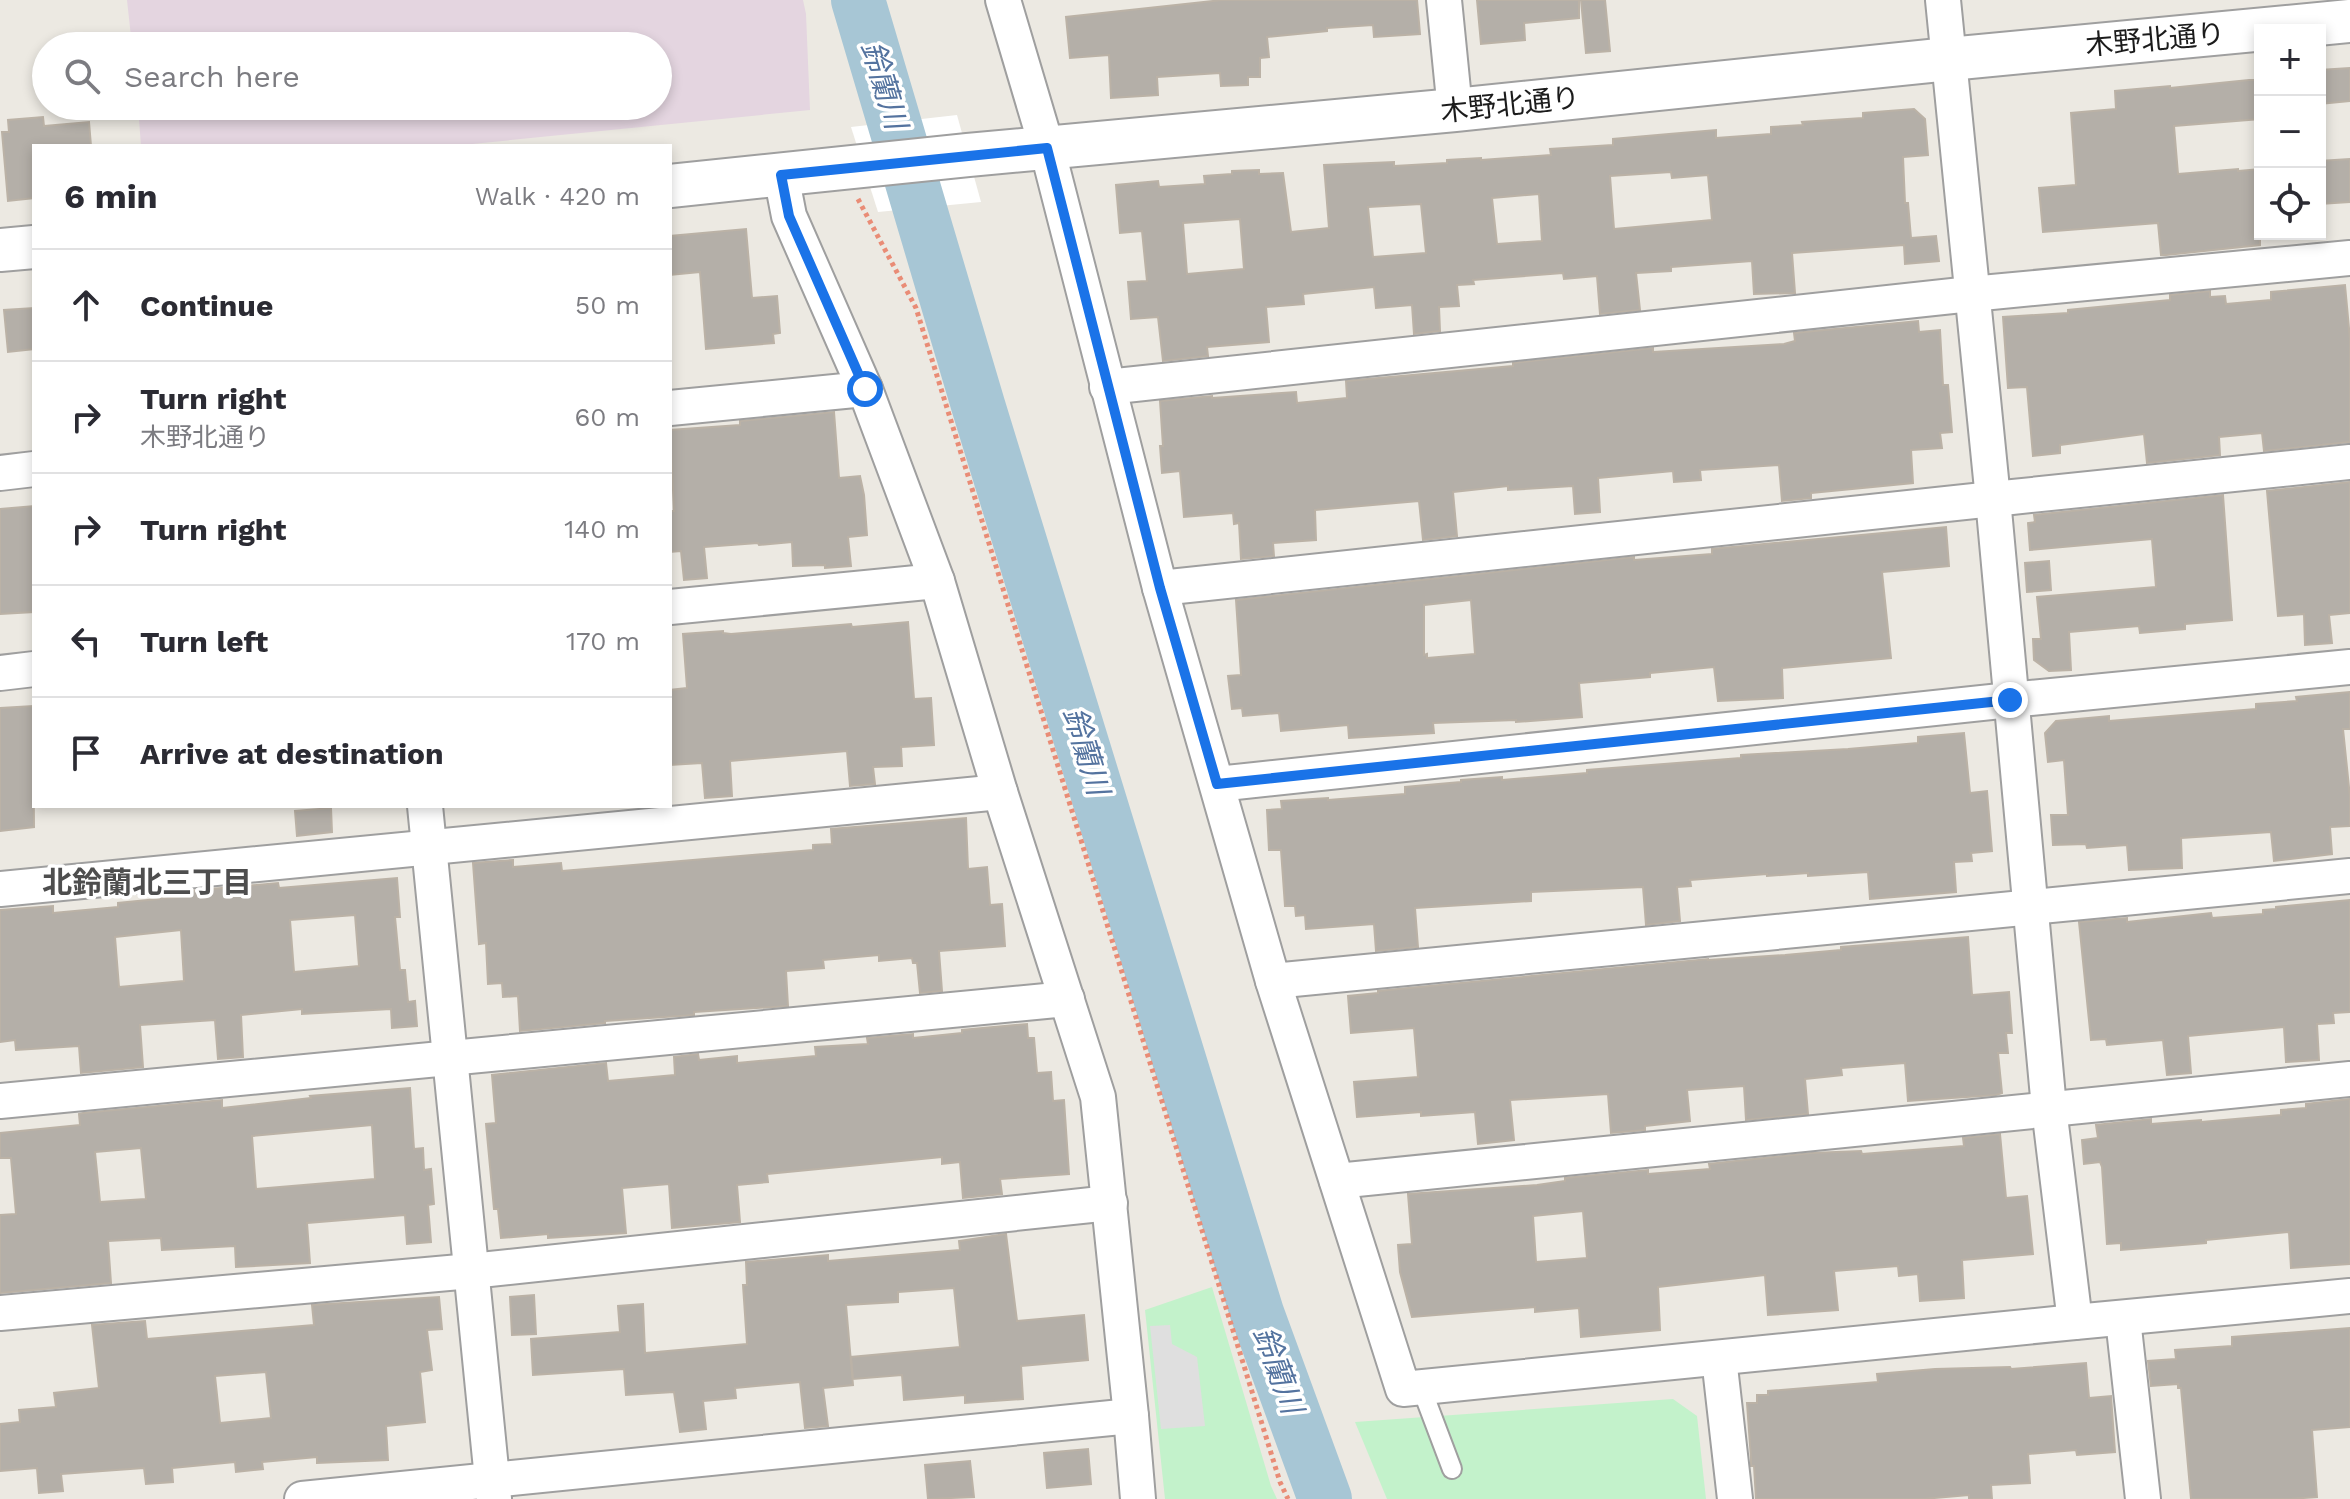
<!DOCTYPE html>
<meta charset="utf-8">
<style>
:root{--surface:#fff;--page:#f7f7f7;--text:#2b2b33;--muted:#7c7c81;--line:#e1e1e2}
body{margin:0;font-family:"Work Sans","Noto Sans JP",sans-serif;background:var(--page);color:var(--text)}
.controls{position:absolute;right:24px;top:24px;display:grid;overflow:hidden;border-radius:0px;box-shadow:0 4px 12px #0003}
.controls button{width:72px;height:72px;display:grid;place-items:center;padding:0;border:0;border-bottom:2px solid var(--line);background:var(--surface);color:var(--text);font:40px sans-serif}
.stop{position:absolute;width:24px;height:24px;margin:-18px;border:6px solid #1a73e8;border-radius:50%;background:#fff}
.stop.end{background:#1a73e8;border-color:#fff;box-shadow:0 2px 8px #0008}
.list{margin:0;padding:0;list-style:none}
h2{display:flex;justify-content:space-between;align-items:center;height:104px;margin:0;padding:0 32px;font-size:34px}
h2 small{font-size:26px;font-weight:400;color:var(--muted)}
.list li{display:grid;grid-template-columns:52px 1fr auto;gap:24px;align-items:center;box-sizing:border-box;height:112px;padding:0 32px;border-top:2px solid var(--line)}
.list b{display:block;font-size:30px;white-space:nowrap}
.list p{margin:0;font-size:26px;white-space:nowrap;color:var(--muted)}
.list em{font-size:26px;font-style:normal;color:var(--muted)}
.icon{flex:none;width:44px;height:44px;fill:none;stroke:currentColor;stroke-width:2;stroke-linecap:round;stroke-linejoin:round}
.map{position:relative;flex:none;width:2350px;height:1499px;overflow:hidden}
.search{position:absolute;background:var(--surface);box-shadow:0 4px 12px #0003;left:32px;top:32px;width:640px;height:88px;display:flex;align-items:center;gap:20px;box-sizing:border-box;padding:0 28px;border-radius:44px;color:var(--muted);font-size:30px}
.panel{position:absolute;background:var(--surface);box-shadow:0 4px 12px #0003;left:32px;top:144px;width:640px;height:664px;border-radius:0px}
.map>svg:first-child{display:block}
.industrial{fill:#e4d5e0}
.park{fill:#c3f2cb}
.parking{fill:#dfdfdf}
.pier{fill:#fff}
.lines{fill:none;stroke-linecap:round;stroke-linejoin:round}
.river{stroke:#a7c6d5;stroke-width:54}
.building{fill:#b4afa8;stroke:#bbb2a6;stroke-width:2;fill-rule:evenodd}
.service-casing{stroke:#9f9f9f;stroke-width:22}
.minor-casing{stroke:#9f9f9f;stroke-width:38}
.tertiary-casing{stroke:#9f9f9f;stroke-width:46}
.path{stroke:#e98c76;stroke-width:5;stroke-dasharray:4 4;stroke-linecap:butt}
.service{stroke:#fff;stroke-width:18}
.minor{stroke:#fff;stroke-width:34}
.tertiary{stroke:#fff;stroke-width:42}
.route{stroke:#1a73e8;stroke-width:10}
.labels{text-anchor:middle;stroke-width:7;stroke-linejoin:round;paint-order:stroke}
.street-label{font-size:28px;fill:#1b1b1b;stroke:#fff}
.water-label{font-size:30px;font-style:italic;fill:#54739f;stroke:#fff}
.neighbourhood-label{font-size:30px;font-weight:bold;fill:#4e4e4e;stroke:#fff}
</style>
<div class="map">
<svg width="2350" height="1499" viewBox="0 0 2350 1499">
<rect width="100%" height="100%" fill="#ece9e2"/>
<polygon class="industrial" points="127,0 803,0 806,14 810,110 452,146 141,146 138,106 658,106 658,46 132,46"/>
<g class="park">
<polygon points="1212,1287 1271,1486 1277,1499 1165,1499 1145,1310"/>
<polygon points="1673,1399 1697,1416 1706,1499 1387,1499 1355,1422"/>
</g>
<polygon class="parking" points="1170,1325 1172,1344 1197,1357 1205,1426 1161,1429 1150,1326"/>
<polygon class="pier" points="957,115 981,202 878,212 851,127"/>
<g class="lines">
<polyline class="river" points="858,0 978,405 1257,1313 1325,1499"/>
</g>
<g class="building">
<polygon points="1222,0 1417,0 1420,34 1374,37 1373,25 1327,28 1327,31 1267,37 1269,57 1260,58 1260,77 1248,77 1248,85 1221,86 1220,73 1157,77 1158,95 1111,98 1109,55 1070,58 1066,17"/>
<polygon points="1477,0 1579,0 1579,18 1524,23 1525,40 1481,44"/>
<polygon points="1581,0 1605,0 1610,51 1586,53"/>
<polygon points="2350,68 2350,101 2320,104 2320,70"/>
<polygon points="2249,80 2260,80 2260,119 2174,126 2178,174 2238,169 2238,171 2260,169 2260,245 2166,255 2161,255 2158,223 2043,232 2039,188 2076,185 2071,113 2116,109 2115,91 2170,86 2170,88"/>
<path d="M1914,109L1925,119L1928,155L1903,157L1905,203H1908L1911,238L1936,236L1939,261L1905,264L1904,245L1792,253L1795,293L1754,294L1752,261L1671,267V271L1636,273L1640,310L1600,314L1597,276L1564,279L1563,273L1473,280L1474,284L1457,285L1459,306L1439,307L1440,331L1414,334L1412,305L1376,308L1374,287L1303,294L1304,304L1266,307L1269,342L1207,347L1208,356L1163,361L1158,317L1131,319L1128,282L1147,281L1142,231L1120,233L1116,185L1158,181L1159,187L1205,184L1204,176L1232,174V171L1259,170V174L1283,173L1291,232L1329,228L1324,165L1394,162V166L1447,163V160L1481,158V160L1551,155L1550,149L1613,145V139L1669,134L1716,130V138L1771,134V127L1803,125L1802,122L1863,118V113ZM1671,172L1672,178L1708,175L1712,220L1614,229L1610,176ZM1539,194L1542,241L1497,244L1492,198ZM1421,204L1426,253L1373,257L1368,207ZM1240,219L1244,269L1187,274L1183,223Z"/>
<polygon points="43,117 44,126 89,122 91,146 34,146 34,198 8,201 2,132 9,132 8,120"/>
<polygon points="2350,159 2350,202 2320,204 2320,161"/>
<polygon points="746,229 752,298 777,296 780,333 773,334 774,343 706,349 700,272 670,275 670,236"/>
<polygon points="2345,285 2350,339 2350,442 2264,451 2262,433 2219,437 2220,455 2147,463 2144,434 2060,445 2060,453 2033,456 2027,387 2008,388 2003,317 2068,313 2068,310 2170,300 2170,295 2210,291 2210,297 2225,296 2226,304 2271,300 2271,292"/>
<polygon points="34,308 34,349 8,352 4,310"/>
<polygon points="1918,321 1919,332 1940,330 1943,385 1948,385 1952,432 1940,433 1942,448 1911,450 1913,483 1811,493 1811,498 1782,501 1779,465 1700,470 1701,480 1674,482 1673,471 1598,478 1600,512 1575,514 1573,486 1508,490 1508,486 1453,492 1457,536 1423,540 1419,501 1315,510 1316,540 1273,543 1274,556 1241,559 1239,523 1234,524 1233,513 1184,517 1180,471 1162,473 1160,446 1163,446 1160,401 1212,396 1212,398 1296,392 1297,403 1347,398 1346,381 1513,366 1513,363 1653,348 1653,352 1784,344 1795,341 1794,333"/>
<polygon points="834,412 839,478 860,476 864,495 867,535 848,537 851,566 825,568 825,565 793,566 792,542 759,545 758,543 704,547 707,578 684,580 681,551 670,552 670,511 674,511 670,430 740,425 740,421"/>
<polygon points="2350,482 2350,613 2329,615 2332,643 2305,645 2304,614 2278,616 2267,491"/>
<polygon points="2223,495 2232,620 2185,624 2185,629 2140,633 2139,626 2069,632 2071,670 2049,671 2034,660 2033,639 2041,639 2037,597 2156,587 2152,539 2030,550 2028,523 2035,522 2034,515"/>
<polygon points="34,506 34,612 0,614 0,509"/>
<path d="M1946,527L1949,566L1882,572L1891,658L1782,668L1783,698L1718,701L1714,667L1650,673V677L1579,683L1582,717L1516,722V720L1433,723L1434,733L1349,738L1348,725L1281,731L1279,713L1243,716L1242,708L1232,709L1228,676L1241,675L1236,600L1634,557V560L1712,554V549ZM1471,600L1475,654L1427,658V654L1424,655V605Z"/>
<polygon points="2049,561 2051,590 2027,592 2025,563"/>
<polygon points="908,622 914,699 931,698 934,745 901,747 902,766 873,767 875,784 850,786 847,751 730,761 732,796 705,798 702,763 670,765 670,690 687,688 683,634 723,631 723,633 731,634 851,624 852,627"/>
<polygon points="2350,692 2350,729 2343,729 2350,797 2350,826 2330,827 2332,854 2274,861 2271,832 2181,838 2182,868 2129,870 2127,845 2087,848 2086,844 2053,845 2051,815 2068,815 2064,760 2048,762 2045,733 2056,721 2109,716 2109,721 2244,710 2256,709 2256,704 2297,701 2296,697"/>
<polygon points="33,706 34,827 0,831 0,708"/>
<polygon points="1964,733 1970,793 1987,791 1992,851 1971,853 1972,861 1954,862 1956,892 1870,899 1868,872 1808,876 1808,873 1767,876 1767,874 1690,880 1691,886 1677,887 1680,921 1646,925 1643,887 1531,892 1531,901 1415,908 1418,947 1376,951 1374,924 1306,929 1305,915 1296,916 1295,906 1285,906 1281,850 1269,850 1267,810 1282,809 1281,801 1328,798 1328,800 1405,794 1405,787 1461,782 1461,780 1502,777 1502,780 1587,773 1587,770 1741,758 1741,755 1848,749 1918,743 1918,737"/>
<polygon points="331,808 332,832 297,836 295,811"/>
<polygon points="966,818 968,869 987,867 990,905 1002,904 1005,946 939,951 942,991 920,993 917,963 913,963 912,958 879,961 879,955 823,960 824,968 786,971 788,1006 694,1012 694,1015 605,1021 605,1023 520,1031 518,996 503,997 502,983 488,984 486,943 479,944 473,863 513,860 513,867 561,863 562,871 813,850 813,845 832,844 831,829"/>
<path d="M397,878L400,917H395L400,970H405L408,1002L415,1001L417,1026L392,1028L391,1009L302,1014V1009L241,1015L243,1057L218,1059L215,1020L140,1025L143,1067L81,1073L79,1046L16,1050L15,1040L0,1042V910L53,906V913L118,907V903L178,897L177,892L278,883L279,888ZM355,915L359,966L294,972L290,920ZM181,930L184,981L119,987L115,937Z"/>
<polygon points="2350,900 2350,1012 2333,1013 2334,1023 2317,1024 2319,1060 2286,1062 2284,1027 2188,1036 2191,1073 2167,1075 2163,1040 2107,1045 2106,1039 2091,1040 2079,922 2127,918 2127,922 2211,913 2212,918 2263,914 2263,910 2276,909 2276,907"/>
<polygon points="1968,937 1972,995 2009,992 2012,1033 2006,1033 2008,1053 1998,1053 2002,1093 1996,1095 1908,1101 1905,1063 1841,1068 1842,1075 1805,1079 1808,1114 1746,1120 1744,1086 1687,1090 1690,1121 1645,1126 1645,1130 1611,1133 1608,1094 1510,1100 1514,1140 1478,1144 1475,1112 1421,1116 1421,1112 1357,1117 1354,1082 1418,1077 1414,1028 1351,1033 1348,996 1378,993 1378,991 1708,959 1708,960 1785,955 1841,950 1841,947"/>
<polygon points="1027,1024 1028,1038 1034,1038 1037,1073 1051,1072 1053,1101 1064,1100 1069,1174 1000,1179 1002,1194 963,1198 960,1162 942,1164 942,1157 767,1174 768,1182 737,1185 740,1222 672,1228 669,1184 622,1188 626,1233 548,1238 548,1234 501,1238 498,1209 494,1209 486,1124 496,1123 492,1075 606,1063 608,1081 675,1075 674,1057 698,1054 699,1060 737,1056 737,1063 816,1056 815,1047 868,1044 867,1038 913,1034 913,1038 962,1033 962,1030"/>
<path d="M410,1088L414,1149L423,1148L424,1170L431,1169L434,1204L428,1205L431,1242L407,1244L405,1215L307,1223L310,1263L236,1267L235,1246L162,1250L161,1238L108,1241L111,1283L0,1293V1215L16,1214L11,1158H0V1133L80,1125L79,1114L83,1113L222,1100V1108L311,1098L310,1096ZM372,1125L375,1179L256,1189L252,1136ZM141,1148L146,1199L100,1202L95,1152Z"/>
<polygon points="2350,1099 2350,1264 2291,1268 2289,1232 2206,1240 2206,1243 2121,1250 2121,1243 2107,1244 2102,1167 2100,1162 2084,1164 2082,1140 2098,1138 2096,1125 2151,1119 2151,1124 2201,1120 2201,1122 2281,1115 2281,1110 2306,1108 2306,1104"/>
<path d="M2000,1134L2006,1198L2027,1196L2033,1254L1962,1260L1964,1298L1920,1301L1918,1274L1899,1276L1898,1266L1834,1271L1838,1310L1768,1315L1765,1275L1658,1287L1660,1330L1581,1337L1579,1308L1535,1312V1307L1412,1317L1400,1272L1398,1245L1412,1244L1408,1194L1537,1185L1565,1181V1178L1648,1170V1174L1710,1169L1709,1164L1811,1153L1861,1151L1862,1154L1964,1146L1963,1138ZM1583,1211L1587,1258L1536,1262L1533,1216Z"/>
<polygon points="1006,1234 1017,1321 1084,1315 1088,1360 1021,1366 1023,1399 965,1403 965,1395 904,1400 902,1375 853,1379 851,1357 960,1347 954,1288 898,1292 898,1302 846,1305 853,1385 823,1388 828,1426 805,1428 800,1382 735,1388 736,1398 703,1401 706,1429 680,1432 674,1392 626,1395 624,1369 533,1375 531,1339 620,1332 618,1306 643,1304 645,1353 747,1344 743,1285 747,1285 746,1262 828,1255 828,1261 960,1250 959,1241"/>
<polygon points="534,1295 536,1334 512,1335 510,1297"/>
<path d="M439,1297L442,1329L427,1330L432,1370L420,1372L425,1422L386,1426L388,1460L317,1463V1457L262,1462L263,1469L236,1472L235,1462L172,1468L173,1482L146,1484L144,1468L61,1474L63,1491L39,1493L37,1468L0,1471V1424L20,1422L19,1410L56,1407L54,1393L99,1388L92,1325L145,1321L147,1339L314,1325L312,1305ZM266,1372L271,1418L220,1423L215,1376Z"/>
<polygon points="2350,1328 2350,1427 2312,1430 2317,1497 2290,1499 2191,1499 2181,1388 2178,1388 2178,1384 2151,1386 2148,1361 2176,1359 2175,1350 2232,1346 2232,1337"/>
<polygon points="2086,1363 2089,1398 2111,1396 2115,1452 2077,1455 2076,1450 2028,1454 2030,1483 1991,1485 1992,1499 1969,1499 1969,1495 1923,1499 1756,1499 1754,1466 1751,1466 1751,1459 1747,1403 1757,1403 1757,1395 1768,1395 1768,1391 1878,1382 1877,1374 1935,1369 2010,1367 2011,1369"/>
<polygon points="1088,1449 1091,1484 1047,1488 1044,1453"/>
<polygon points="970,1461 974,1497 928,1499 925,1465"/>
</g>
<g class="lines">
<defs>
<polyline id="service" points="1421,1387 1452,1469"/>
<g id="minor">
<polyline points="1003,0 1047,148 1160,588 1273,981 1403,1389 2075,1322 2350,1296"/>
<polyline points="1444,0 1455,110"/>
<polyline points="1943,0 1993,499 2049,1108 2075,1322"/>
<polyline points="781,175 789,216 865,389 937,581 1000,792 1098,1097 1131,1416 1138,1499"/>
<polyline points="1107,387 1971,294 2350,258"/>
<polyline points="670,408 865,389"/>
<polyline points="0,473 34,469"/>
<polyline points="1160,588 1993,499 2350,462"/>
<polyline points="670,607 937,581"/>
<polyline points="0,673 34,669"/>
<polyline points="1217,784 2010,700 2350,667"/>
<polyline points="425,806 494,1499"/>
<polyline points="0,889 1000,792"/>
<polyline points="1273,981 2350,876"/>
<polyline points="0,1101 1067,999"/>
<polyline points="1337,1181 2350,1079"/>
<polyline points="0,1313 471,1271 1110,1203"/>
<polyline points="2123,1319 2143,1499"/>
<polyline points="1719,1358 1735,1499"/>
<polyline points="302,1499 1131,1416"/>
</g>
<g id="tertiary">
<polyline points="670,186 968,155 1455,110 1949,59 2350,21"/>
<polyline points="0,250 34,247"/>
</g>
</defs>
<use href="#service" class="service-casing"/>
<use href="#minor" class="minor-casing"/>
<use href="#tertiary" class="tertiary-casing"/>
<polyline class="path" points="858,199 916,308 1280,1482 1288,1499"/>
<use href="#service" class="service"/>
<use href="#minor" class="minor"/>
<use href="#tertiary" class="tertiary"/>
</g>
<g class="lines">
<polyline class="route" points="865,389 789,216 781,175 1047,148 1160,588 1217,784 2010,700"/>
</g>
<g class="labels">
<g class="street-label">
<text transform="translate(2155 39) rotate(-5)" y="10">木野北通り</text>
<text transform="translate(1510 104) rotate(-6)" y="10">木野北通り</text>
</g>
<g class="water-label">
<text transform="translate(884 85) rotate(73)" y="10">鈴蘭川</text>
<text transform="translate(1086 751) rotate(73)" y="10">鈴蘭川</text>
<text transform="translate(1278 1370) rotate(70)" y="10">鈴蘭川</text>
</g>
<g class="neighbourhood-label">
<text x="147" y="893">北鈴蘭北三丁目</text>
</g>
</g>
</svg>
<div class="controls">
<button>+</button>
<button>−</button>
<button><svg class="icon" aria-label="locate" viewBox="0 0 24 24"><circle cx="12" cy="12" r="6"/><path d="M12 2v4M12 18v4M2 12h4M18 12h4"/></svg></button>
</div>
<div class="stop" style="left:865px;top:389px"></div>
<div class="stop end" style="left:2010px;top:700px"></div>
<div class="search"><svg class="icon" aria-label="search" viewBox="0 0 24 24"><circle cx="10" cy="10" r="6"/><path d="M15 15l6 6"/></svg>Search here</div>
<section class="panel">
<h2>6 min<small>Walk · 420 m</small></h2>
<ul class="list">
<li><svg class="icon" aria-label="ahead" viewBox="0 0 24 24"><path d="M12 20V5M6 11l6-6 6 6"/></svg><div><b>Continue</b></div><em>50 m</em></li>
<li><svg class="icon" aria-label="right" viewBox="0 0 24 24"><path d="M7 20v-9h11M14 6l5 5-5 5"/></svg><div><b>Turn right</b><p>木野北通り</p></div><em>60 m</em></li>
<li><svg class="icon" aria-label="right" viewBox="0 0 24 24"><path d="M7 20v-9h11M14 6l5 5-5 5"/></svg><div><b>Turn right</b></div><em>140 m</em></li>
<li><svg class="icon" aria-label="left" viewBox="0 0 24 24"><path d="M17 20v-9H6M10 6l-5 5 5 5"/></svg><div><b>Turn left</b></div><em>170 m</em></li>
<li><svg class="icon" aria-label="arrive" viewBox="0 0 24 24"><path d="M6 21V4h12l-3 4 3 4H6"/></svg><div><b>Arrive at destination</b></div></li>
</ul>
</section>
</div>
